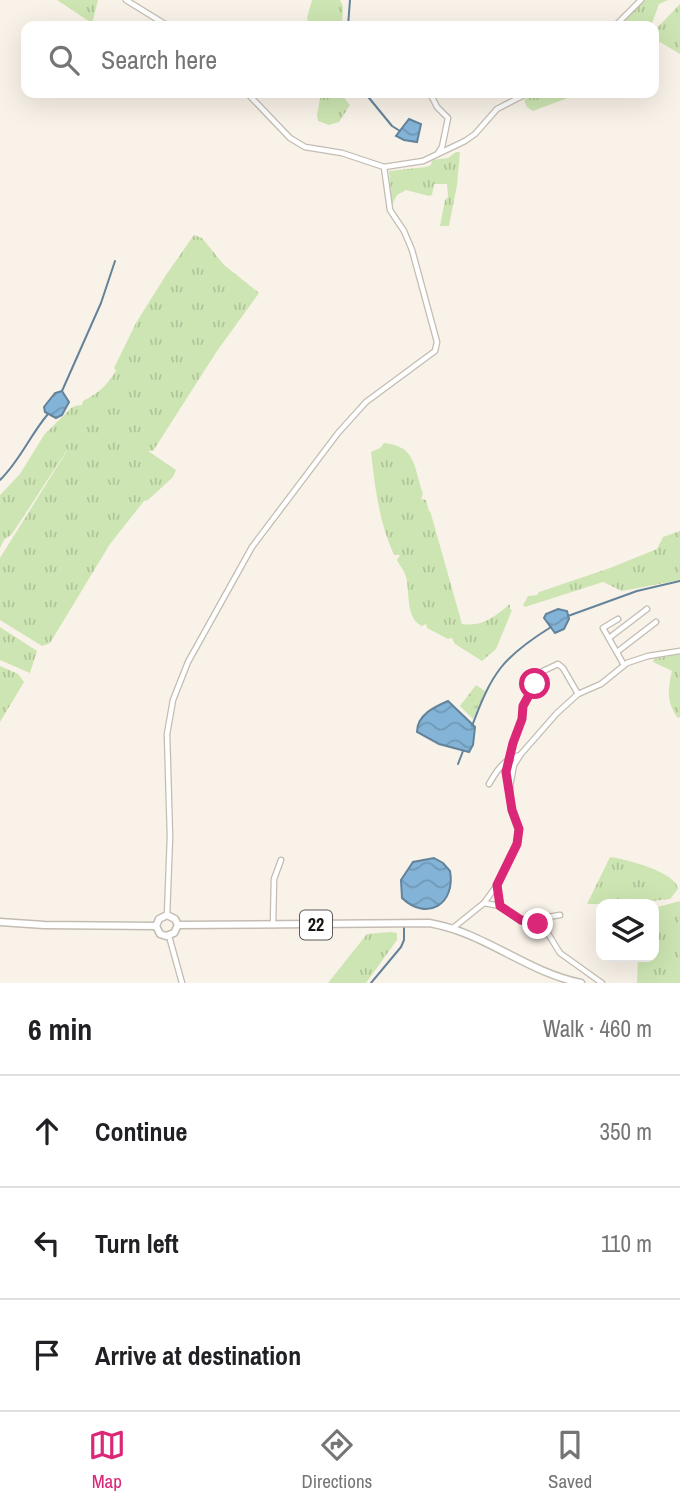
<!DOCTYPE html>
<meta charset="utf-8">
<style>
:root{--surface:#fff;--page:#f2f2f2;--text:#202124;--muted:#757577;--line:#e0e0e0;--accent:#db2777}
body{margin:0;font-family:"Archivo Narrow",sans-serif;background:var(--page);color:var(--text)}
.controls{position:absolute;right:21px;bottom:21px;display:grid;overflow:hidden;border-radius:14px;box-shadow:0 7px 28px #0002}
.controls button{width:63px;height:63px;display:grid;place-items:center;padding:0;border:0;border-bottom:2px solid var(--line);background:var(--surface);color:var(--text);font:35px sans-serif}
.stop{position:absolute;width:21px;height:21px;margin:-16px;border:5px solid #db2777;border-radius:50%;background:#fff}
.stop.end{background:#db2777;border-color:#fff;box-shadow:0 2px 7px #0008}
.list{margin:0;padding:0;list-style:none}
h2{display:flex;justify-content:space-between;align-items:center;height:91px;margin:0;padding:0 28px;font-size:30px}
h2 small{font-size:23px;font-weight:400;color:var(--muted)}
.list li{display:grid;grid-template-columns:46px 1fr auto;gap:21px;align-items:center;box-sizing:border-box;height:112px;padding:0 28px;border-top:2px solid var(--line)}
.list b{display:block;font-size:26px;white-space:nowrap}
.list em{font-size:23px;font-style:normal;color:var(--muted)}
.icon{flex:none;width:38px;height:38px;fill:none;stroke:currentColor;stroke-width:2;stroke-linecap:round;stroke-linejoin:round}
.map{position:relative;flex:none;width:680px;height:983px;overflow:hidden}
.search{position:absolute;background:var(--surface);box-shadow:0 7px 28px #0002;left:21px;right:21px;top:21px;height:77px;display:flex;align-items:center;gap:18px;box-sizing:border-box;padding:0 24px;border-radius:14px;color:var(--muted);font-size:26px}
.sheet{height:427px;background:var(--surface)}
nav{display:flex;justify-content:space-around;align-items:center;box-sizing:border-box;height:98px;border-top:2px solid var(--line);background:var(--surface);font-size:19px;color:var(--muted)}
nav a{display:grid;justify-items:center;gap:4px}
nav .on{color:var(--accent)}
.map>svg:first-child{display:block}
.grass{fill:url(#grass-tufts)}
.wetland{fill:url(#wetland-marsh)}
.water{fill:url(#water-waves);stroke:#63839b;stroke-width:2}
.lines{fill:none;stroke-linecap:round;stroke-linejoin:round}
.stream{stroke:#63839b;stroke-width:2}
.street-casing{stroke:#c3bcb2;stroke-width:7}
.primary-casing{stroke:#c3bcb2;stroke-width:9}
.street{stroke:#fff;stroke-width:4.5}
.primary{stroke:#fff;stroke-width:6}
.route{stroke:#db2777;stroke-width:9}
.labels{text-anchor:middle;stroke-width:5;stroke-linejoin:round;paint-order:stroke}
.shield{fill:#fff;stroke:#5d5a58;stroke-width:2}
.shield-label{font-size:18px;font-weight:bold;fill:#171411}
</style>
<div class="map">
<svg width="680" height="983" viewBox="0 0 680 983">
<defs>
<pattern id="grass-tufts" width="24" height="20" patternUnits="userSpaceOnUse" patternTransform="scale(1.75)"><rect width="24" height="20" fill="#cde5b2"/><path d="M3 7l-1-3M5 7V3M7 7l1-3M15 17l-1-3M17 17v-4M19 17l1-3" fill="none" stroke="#afc498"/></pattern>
<pattern id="wetland-marsh" width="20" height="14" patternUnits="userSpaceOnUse" patternTransform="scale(1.75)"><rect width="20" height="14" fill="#cde5b2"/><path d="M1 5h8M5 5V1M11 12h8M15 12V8" fill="none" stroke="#afc498"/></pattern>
<pattern id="water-waves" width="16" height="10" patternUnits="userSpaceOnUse" patternTransform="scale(1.75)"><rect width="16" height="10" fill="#83b3d6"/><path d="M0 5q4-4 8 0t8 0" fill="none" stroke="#7099b7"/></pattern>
</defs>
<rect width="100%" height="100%" fill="#f9f2e8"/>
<g class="grass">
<polygon points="57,0 98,0 92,24 90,22"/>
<polygon points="312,0 340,0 343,6 342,26 310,26 307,18"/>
<polygon points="644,0 668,0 659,4 651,26 617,26"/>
<polygon points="680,4 680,54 660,42 654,47 654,31"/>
<polygon points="321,93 340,93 350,105 339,122 329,125 318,121 317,115"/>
<polygon points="534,93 581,93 533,111 527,107 524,100"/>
<polygon points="456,152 460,152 457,185 449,226 440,226 445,200 448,197 447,184 434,184 432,195 429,196 406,190 397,195 392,205 389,171 426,167 431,165 432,160 448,158"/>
<path d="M194,235L202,238L224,265L259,293L217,351L153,451H148L176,470L173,477L148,500L144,501L110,544L50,643L42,646L0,620V558L75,438L12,534L4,540L0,548V495L20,474L44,435L71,408L75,406L82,405L83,401C99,393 106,386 116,371L114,368L136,323L166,275Z"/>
<path d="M384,443C417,446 414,469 423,494L421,499L426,500L429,511L427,512L430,511L433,521L462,624C483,627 494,617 510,604V609L512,610L496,649L482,661L455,644L452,638L448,639L427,628L426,624L422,626C404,618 411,588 405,574C404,570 399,565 397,560L400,555H394C379,522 375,488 371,452L380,448Z"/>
<polygon points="680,531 680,580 622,591 603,582 525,607 523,605 528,596 537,595 539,592 610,568 657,549 663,537"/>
<polygon points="0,627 37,651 30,673 0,660"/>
<path d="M680,654V717L678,718C666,702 668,689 672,671L653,662L654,659Z"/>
<polygon points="0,666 18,674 24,682 0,722"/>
<path d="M610,857C626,859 676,872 678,889L670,899L625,904H587Z"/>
<polygon points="680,901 680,983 637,983 638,957 654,957 654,908"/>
<polygon points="390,932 397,933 397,940 366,983 328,983 367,934"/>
</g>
<polygon class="wetland" points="476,685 485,691 473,719 460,706"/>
<g class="water">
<polygon points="409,119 421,124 417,142 404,140 396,136"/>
<polygon points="62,391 69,402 62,415 56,418 45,412 44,407 55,393"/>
<polygon points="558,609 567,611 569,619 564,629 555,633 544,618 546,614"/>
<path d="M448,701L475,727L473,745L469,752L439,744L417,732C417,715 434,707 448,701Z"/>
<path d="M434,858L443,863L450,871C456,904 427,922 402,898L401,880L413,862Z"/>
</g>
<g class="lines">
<g class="stream">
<polyline points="348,26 350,0"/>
<polyline points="365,93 392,126 400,131"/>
<polyline points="62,391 101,303 115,261"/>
<path d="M0,480C20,461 30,435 48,414"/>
<polyline points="568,616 637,591 680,581"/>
<path d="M472,726C492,672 503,657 551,627"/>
<polyline points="458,764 463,751"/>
<polyline points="371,983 401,947 404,940 404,927"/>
</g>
<defs>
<g id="street">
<polyline points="126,0 168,26"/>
<polyline points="615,26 641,0"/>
<polyline points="430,93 437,107 448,118 442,147 438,153"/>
<polyline points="384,167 423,161 465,141 475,134 497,109 528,93"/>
<polyline points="618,619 603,628 624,665"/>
<polyline points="609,638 647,609"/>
<polyline points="617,652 656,622"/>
<path d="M489,784C497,770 504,759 520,755"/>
<polyline points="510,786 506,772 513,743 522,719 523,706 537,678 543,671 558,664 563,668 578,694"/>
<polyline points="497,886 500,906"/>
<polyline points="484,903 500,906 525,922 538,924 547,932 560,953 602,983"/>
<polyline points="167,915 170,837 167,734 173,700 188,662 252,547 338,433 366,402 435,351 437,342 412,250 404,231 390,210 384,167 342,153 305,147 290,138 247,93"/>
<polyline points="538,924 548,917 560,915"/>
<polyline points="273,925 274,879 281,860"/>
<polyline points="453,928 484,903 497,885 517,843 518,829 511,810 510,786 514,765 521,754 557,713 578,694 601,684 627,663 648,656 680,651"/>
<polyline points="169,936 182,983"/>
</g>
<g id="primary">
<polyline points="0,922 44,925 156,926"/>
<path d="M178,925L429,923C484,932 526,972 581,983"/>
<polyline points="156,926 160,934 166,936 174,933 178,925"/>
<polyline points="156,926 159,919 167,915 175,919 178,925"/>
</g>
</defs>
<use href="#street" class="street-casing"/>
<use href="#primary" class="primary-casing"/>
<use href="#street" class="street"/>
<use href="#primary" class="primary"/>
</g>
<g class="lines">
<polyline class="route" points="535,684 523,706 522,719 513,743 506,772 512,810 519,829 517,844 497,885 500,906 521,920 538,924"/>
</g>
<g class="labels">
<rect class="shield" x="300" y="910.5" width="32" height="29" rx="5"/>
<g class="shield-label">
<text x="316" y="931">22</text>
</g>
</g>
</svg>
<div class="controls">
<button><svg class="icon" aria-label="layers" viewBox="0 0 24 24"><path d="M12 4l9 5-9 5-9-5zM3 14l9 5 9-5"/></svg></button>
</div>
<div class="stop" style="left:535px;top:684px"></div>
<div class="stop end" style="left:538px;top:924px"></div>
<div class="search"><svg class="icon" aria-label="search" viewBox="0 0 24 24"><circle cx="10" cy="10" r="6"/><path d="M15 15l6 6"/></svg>Search here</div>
</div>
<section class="sheet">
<h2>6 min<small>Walk · 460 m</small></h2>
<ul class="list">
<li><svg class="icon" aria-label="ahead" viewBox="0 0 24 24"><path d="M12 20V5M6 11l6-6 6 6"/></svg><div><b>Continue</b></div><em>350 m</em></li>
<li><svg class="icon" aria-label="left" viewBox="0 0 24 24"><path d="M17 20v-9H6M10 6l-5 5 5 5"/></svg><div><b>Turn left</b></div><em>110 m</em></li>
<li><svg class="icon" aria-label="arrive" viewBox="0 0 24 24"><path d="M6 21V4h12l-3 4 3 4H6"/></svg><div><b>Arrive at destination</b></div></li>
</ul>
</section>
<nav>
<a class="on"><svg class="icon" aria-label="map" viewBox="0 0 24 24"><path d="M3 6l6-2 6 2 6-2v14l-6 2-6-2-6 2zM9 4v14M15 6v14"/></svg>Map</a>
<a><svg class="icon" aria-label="directions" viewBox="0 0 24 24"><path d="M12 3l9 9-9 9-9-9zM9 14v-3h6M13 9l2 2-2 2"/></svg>Directions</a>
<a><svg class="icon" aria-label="saved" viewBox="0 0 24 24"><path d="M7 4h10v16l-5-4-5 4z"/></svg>Saved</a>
</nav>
